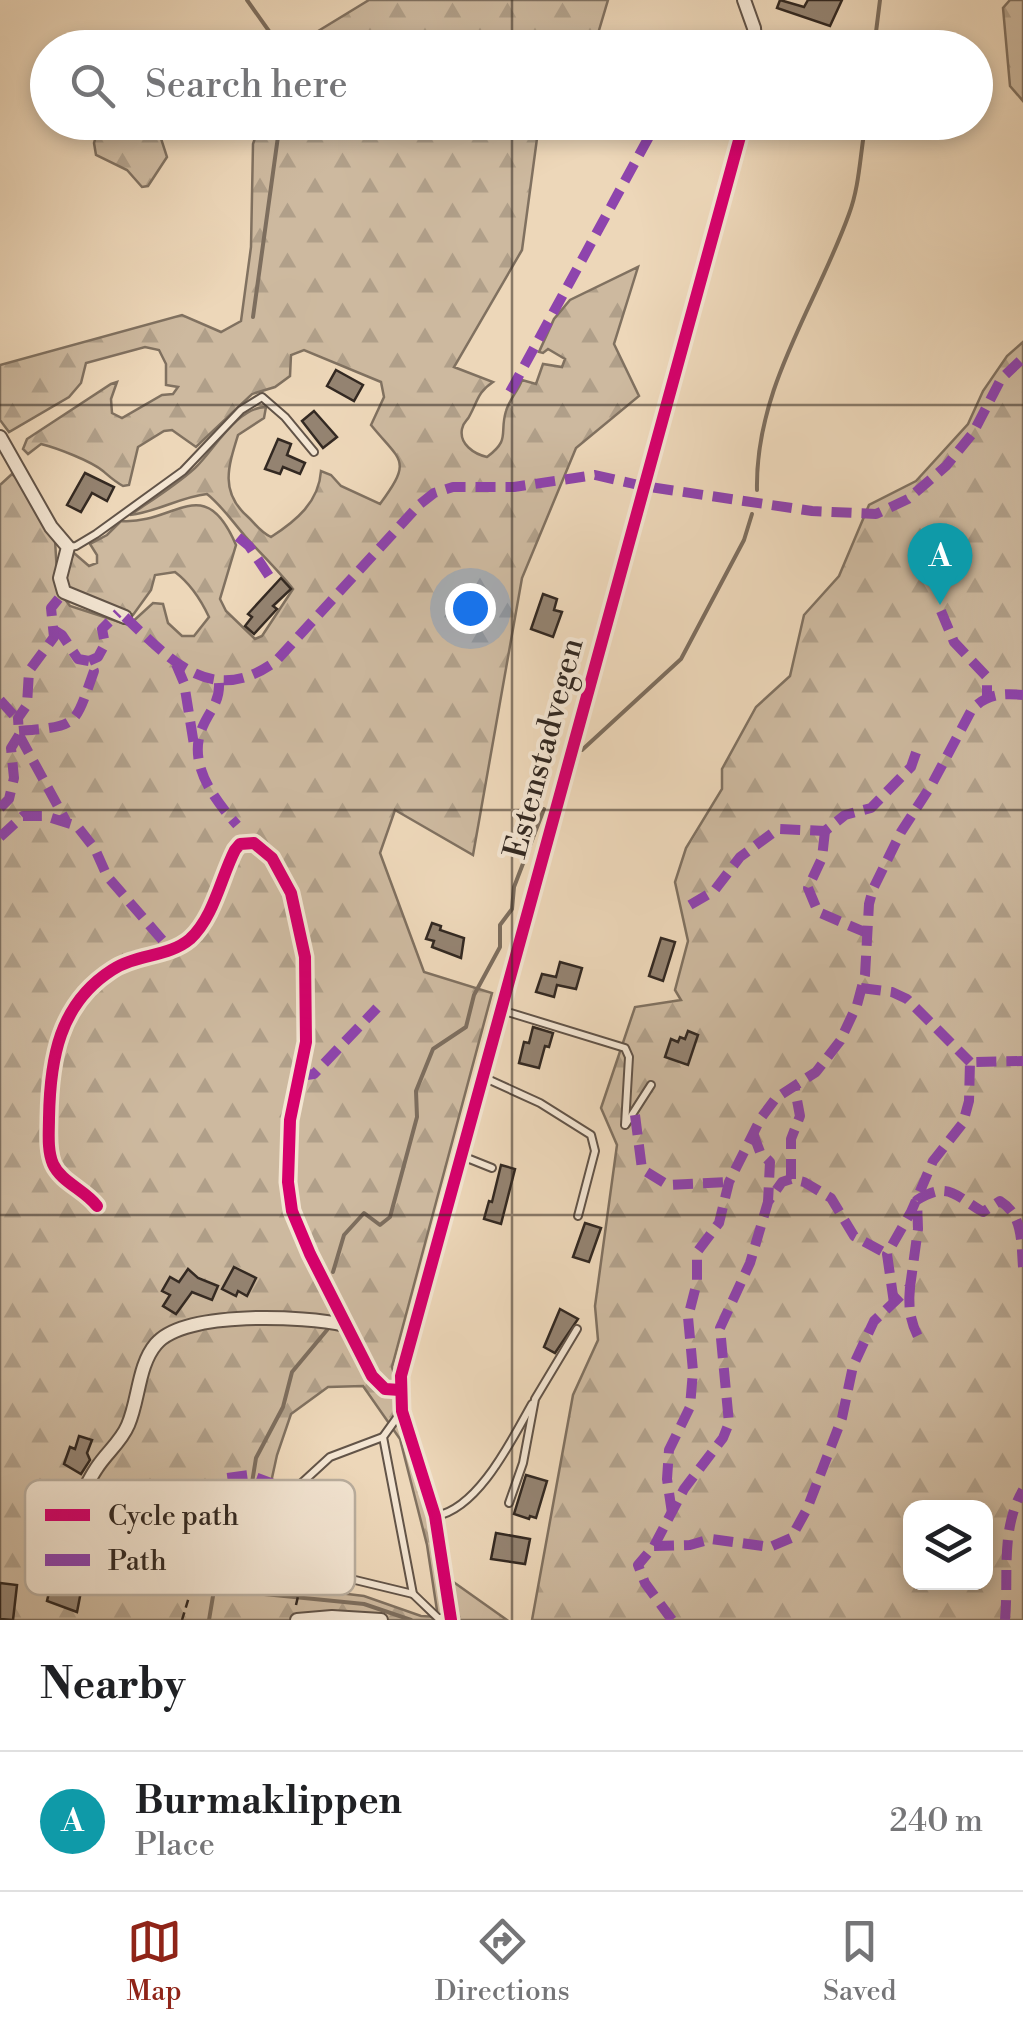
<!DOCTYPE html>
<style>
:root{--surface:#fff;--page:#f2f2f2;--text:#202124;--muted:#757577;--line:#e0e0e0;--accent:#8f2418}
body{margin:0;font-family:"Libre Bodoni",serif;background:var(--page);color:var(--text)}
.controls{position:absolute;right:30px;bottom:30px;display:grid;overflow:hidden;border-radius:20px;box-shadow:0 5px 15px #0003}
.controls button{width:90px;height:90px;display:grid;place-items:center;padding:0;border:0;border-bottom:2px solid var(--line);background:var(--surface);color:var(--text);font:50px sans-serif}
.you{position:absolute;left:470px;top:608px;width:35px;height:35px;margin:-25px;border:8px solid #fff;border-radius:50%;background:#1a73e8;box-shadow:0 0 0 15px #1a73e833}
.badge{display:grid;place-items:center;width:65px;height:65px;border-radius:50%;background:var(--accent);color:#fff;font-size:32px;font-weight:700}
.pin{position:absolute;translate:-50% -82px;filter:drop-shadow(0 2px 5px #0008)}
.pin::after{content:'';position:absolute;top:52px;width:35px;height:30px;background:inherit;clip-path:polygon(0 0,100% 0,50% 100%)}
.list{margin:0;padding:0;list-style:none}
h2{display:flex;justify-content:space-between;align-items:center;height:130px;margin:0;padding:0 40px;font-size:42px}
h2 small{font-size:32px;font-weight:400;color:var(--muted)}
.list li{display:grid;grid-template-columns:65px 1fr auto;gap:30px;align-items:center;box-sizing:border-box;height:140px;padding:0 40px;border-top:2px solid var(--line)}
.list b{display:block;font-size:38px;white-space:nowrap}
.list p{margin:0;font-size:32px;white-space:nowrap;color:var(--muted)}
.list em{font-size:32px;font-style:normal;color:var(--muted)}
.icon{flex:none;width:55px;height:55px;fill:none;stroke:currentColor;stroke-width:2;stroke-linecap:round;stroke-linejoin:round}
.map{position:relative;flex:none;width:1023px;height:1620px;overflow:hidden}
.search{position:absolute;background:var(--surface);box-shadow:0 5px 15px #0003;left:30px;right:30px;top:30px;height:110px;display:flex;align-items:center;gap:25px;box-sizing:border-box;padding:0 35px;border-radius:55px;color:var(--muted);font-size:38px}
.sheet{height:270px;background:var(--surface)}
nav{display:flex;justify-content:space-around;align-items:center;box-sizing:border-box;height:140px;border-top:2px solid var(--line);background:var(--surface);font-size:28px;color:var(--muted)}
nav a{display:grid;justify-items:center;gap:5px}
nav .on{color:var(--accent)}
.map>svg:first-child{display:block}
.forest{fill:url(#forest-firs);stroke:#807160;stroke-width:2.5;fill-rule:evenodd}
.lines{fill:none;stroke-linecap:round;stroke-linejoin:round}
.stream{stroke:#7d6e5e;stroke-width:4}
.building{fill:#948371;stroke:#332922;stroke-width:2.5}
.lane-casing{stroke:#625448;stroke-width:10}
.street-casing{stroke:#625448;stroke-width:16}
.path{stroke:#332922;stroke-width:2.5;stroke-dasharray:8 5;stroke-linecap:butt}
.lane{stroke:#f3e5d2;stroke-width:6}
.street{stroke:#f3e5d2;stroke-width:12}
.quiet{stroke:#8e44ad;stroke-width:10;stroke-dasharray:20 10;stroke-linecap:butt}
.cycleway-casing{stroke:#f3e5d2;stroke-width:19}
.cycleway{stroke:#d6006c;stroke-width:12}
.grid{fill:none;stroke:#332922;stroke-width:2.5;stroke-opacity:0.55}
.labels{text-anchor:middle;stroke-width:8;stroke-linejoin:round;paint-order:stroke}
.street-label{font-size:32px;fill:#332922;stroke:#f3e5d2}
.key{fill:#f3e5d2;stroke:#b9ad9d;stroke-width:2.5}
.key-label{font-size:28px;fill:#332922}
</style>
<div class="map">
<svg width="1023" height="1620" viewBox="0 0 1023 1620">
<defs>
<pattern id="forest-firs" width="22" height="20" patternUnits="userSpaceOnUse" patternTransform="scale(2.5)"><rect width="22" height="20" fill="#cdb99f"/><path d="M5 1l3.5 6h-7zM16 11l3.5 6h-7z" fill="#b09f89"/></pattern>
</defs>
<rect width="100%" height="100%" fill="#edd7b9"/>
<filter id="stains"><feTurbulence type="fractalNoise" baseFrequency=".002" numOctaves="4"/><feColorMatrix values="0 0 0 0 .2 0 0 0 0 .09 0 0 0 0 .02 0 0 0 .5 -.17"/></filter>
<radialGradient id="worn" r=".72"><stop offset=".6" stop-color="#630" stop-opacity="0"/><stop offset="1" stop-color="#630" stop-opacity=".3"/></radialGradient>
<g class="forest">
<polygon points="369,0 608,0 594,47 292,47"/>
<polygon points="1010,0 1023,0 1023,101 1010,86 1003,8"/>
<polygon points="100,123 156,123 167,157 148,186 142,187 127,170 96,155 94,143"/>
<path d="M260,123H544L538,131L522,250L454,367L493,382C478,392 478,400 470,415C467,422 464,420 462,429C459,444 474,454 487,457C511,439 499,434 506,411C509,400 518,391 522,380L536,384L543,364L562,367L565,359L548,349L543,353L539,352L554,319L570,300L638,267L614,344L639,396L576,448L522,578L473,855L395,810L380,853L424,972L492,993L392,1367L452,1581L507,1620H0V485L12,474L22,483L55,540L58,590L70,606L129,625L153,603L163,604L168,623L182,636H194L209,617C201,600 191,584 175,572L155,575L151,590L133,615L67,589L65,573L74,553L89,566L97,563V555L90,544L107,535L121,521C175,525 204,470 236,545L220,599L226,611L255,639L262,636L293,589C278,570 261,554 245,536C232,521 222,506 207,494C180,497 157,512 130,515C152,500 175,486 195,468C214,450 237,407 266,407L264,418L238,435C228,467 220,492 247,516C256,524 259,531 271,537C296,521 319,502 321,471L331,475L341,486L380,504C413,459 401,462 371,425L384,397L381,382L304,350L291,355L290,376L275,387L252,394L196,447L172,430L164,431L138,447L129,485L123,486C114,481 110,477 103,471C91,461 57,448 41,444L28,454L23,449L27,439L111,384L117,382L111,399L112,413L122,418L162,395L173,394L178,387L166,385V364L159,350L145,347L86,363L81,383L69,397L9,432L0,420V365L182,315L221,332L241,321L251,247L253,144ZM363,1386L400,1439L427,1545L438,1617L421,1616L364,1596L239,1581L243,1556L263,1519L277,1455L291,1414L328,1387Z"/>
<path d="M1023,342V1620H532L573,1395L598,1340L595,1306L617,1145L601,1108L635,1007L681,1000L675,990L688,941L675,882L686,848L722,789V769L756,707L790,676L804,615L839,576L869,505L916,481L968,424L983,391L1007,356ZM910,1508H986V1582H910Z"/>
</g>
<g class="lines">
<g class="stream">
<polyline points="247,0 281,48"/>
<polyline points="874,48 880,0"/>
<polyline points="253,317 280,122"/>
<path d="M757,490C755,388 816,306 849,214C860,185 860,152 866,122"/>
<polyline points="582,750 681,659 744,540 752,514"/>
<polyline points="333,1272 344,1235 364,1213 380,1225 390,1217 417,1117 416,1091 433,1049 466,1027 474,995 500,947 500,925 512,909 514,887 544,809"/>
<polyline points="215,1589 364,1604 411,1620"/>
<polyline points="209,1620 221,1548 251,1489 256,1458 283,1407 292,1372 327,1330"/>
</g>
</g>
<g class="building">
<polygon points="780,0 804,7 808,0 842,0 830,26 777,8"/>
<polygon points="336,370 363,385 354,401 327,386"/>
<polygon points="314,411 337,437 323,448 302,421"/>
<polygon points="278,439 291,444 287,455 305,463 300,474 283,467 280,474 265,469"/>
<polygon points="85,473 114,487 107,501 92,493 81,512 67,505"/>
<polygon points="281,578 291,589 273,606 277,609 254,634 245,626 252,617 248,614"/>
<polygon points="543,594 557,599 554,610 562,612 553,637 531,629"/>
<polygon points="432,923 441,926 440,930 464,938 461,958 432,947 434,941 426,939"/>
<polygon points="661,938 675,942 663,981 649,976"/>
<polygon points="560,962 582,968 576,989 557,985 554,997 536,992 542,974 556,977"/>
<polygon points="533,1027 553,1033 549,1047 545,1046 539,1068 519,1063 524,1042 529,1043"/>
<polygon points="688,1031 698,1035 688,1065 665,1057 671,1039 678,1042 680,1037 685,1039"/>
<polygon points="501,1165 515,1169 501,1224 484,1219 489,1201 492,1202"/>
<polygon points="585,1223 601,1228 589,1262 573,1257"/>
<polygon points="234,1267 256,1278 247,1296 238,1291 236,1296 222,1289"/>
<polygon points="188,1269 198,1278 218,1286 212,1300 192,1292 176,1314 163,1306 170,1295 162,1291 170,1277 179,1282"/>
<polygon points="560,1309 578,1319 555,1353 544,1347"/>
<polygon points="79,1436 92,1440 87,1453 90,1460 81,1474 64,1464 70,1447 75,1449"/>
<polygon points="526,1475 547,1481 536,1518 530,1516 529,1519 514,1514"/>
<polygon points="496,1533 530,1539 525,1564 491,1559"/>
<polygon points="66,1578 83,1581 77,1612 47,1601 51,1584 64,1587"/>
<polygon points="0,1583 17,1585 13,1620 0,1619"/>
</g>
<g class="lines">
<defs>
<g id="lane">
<polyline points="69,547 76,546 96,534 183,471 241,410 262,397 285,417 314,452"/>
<polyline points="501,1010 625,1048 629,1057 625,1125"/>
<polyline points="483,1077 540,1103 591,1135 595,1151 578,1216"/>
<polyline points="626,1124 651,1085"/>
<polyline points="462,1156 492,1168"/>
<polyline points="401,1412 383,1437 413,1594 438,1618 450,1618"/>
<polyline points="383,1437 330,1457 293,1491 261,1564 351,1579 413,1594"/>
<polyline points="509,1503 523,1463 535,1399 577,1329"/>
<path d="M436,1516C479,1508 512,1439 532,1404"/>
</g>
<g id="street">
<polyline points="744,0 754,28 756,48"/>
<polyline points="0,437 51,527 68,547 60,578 64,592 125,617"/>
<path d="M97,1206C85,1190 61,1182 53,1164C47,1150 49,1132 49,1118C50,1059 59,1004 112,970C136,954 169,957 190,939C214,917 221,877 235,850L240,844L254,843L272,858L291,893L305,957L306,1042L290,1120L288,1182L292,1211L310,1254L372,1376L385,1389L400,1390"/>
<path d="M81,1496C86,1487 90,1478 96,1469C106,1453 121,1442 128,1425C139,1400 138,1365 156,1344C184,1310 305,1316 345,1325"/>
<polyline points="297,1620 332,1617 381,1620"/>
<polyline points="451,1620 435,1516 402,1411 401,1376 744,122"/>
</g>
</defs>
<use href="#lane" class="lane-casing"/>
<use href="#street" class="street-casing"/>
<g class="path">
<polyline points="296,1605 302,1579"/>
<polyline points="182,1620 192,1587 240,1578 251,1570"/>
</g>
<use href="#lane" class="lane"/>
<use href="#street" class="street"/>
<g class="quiet">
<polyline points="722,48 756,39"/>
<polyline points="510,392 657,122"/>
<polyline points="238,537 249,546 271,579"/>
<polyline points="941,611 954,642 987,677 987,698"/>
<path d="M125,617C171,660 212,708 276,661L419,505L434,493L453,487H514L595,475L643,486L812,511L876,514L908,499L946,466L973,433L1001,379L1023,358"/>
<polyline points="89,661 98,657 105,644 102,629 118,613"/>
<polyline points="176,664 184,683 195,751"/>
<path d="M219,683C220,702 210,710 203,726C186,763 214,799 237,825"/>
<polyline points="0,700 18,720"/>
<path d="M19,731C79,726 74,727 94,671L89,661L78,659L62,635L54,630"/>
<polyline points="19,735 66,821"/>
<polyline points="0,808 9,799 14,778 11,748 19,735 18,718 27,705 29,671 54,637 51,608 64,592"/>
<polyline points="825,831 822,858 808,888 818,912 867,933"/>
<polyline points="0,837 23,816 45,816 77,826 95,849 107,876 170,949"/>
<polyline points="690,905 714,891 740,857 778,829 825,831 845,815 871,808 911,767 919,744"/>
<polyline points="861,988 892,992 907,999 970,1062"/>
<polyline points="299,1076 314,1074 377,1008"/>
<polyline points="635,1115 642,1169 668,1185 729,1182"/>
<polyline points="753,1133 760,1152 770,1162 768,1202"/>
<polyline points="791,1179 791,1139 800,1116 794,1084"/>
<path d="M910,1287C908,1308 910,1323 921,1342"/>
<polyline points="894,1303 887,1254 911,1212 933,1161 963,1123 969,1101 970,1062 1023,1061"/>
<path d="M672,1513L667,1479L669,1450L690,1407L693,1371L688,1317L697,1282V1252L719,1223L729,1182L761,1118L776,1098L816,1072L840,1041L857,1005L865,975L869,904L873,889L901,832L932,784L971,711C985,694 1002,693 1023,695"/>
<path d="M654,1546L690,1545L711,1539L770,1547L791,1538L807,1509L842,1418L853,1366L874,1321L910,1287L918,1229L917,1200C949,1181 954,1195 983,1212L1000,1201C1023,1215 1021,1241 1023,1267"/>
<polyline points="192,1587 204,1500 227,1478 249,1475 293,1491"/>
<polyline points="672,1620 645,1583 638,1565 654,1546 684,1489 723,1438 729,1423 720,1328 750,1263 768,1202 782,1182 791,1179 804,1182 831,1198 854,1236 887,1254"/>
<path d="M1005,1620C1009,1576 1000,1529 1023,1490"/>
</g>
<defs>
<g id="cycleway">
<path d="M97,1206C85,1190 61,1182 53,1164C47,1150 49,1132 49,1118C50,1059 59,1004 112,970C136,954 169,957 190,939C214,917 221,877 235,850L240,844L254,843L272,858L291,893L305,957L306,1042L290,1120L288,1182L292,1211L310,1254L372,1376L385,1389L400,1390"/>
<polyline points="451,1620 435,1516 402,1411 401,1376 744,122"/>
</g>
</defs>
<use href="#cycleway" class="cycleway-casing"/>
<use href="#cycleway" class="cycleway"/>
</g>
<path class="grid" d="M512,0V48M512,122V1620M0,405H1023M0,810H1023M0,1215H1023"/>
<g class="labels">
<g class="street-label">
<text transform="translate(543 748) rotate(-75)" y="11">Estenstadvegen</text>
</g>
</g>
<rect x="25" y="1480" width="330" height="115" rx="15" class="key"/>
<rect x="45" y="1509" width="45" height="12" fill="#d6006c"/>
<rect x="45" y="1554" width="45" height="12" fill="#8e44ad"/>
<g class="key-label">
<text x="108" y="1525">Cycle path</text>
<text x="108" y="1570">Path</text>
</g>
<rect width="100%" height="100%" filter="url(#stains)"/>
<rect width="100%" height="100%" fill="url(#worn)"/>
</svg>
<div class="controls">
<button><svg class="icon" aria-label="layers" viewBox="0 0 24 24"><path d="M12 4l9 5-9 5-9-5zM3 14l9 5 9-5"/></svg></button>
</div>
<div class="you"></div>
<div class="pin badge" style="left:940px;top:605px;background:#0f9aa8">A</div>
<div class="search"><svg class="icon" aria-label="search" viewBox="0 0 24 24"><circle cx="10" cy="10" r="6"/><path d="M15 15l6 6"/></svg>Search here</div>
</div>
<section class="sheet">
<h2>Nearby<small></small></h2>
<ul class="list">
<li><span class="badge" style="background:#0f9aa8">A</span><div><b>Burmaklippen</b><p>Place</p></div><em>240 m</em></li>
</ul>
</section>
<nav>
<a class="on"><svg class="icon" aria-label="map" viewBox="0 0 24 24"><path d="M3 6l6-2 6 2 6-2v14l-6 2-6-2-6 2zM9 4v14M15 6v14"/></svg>Map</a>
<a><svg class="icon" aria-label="directions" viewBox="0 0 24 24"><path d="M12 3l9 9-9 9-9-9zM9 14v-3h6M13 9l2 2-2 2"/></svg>Directions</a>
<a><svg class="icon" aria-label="saved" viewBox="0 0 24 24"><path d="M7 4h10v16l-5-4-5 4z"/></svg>Saved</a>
</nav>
